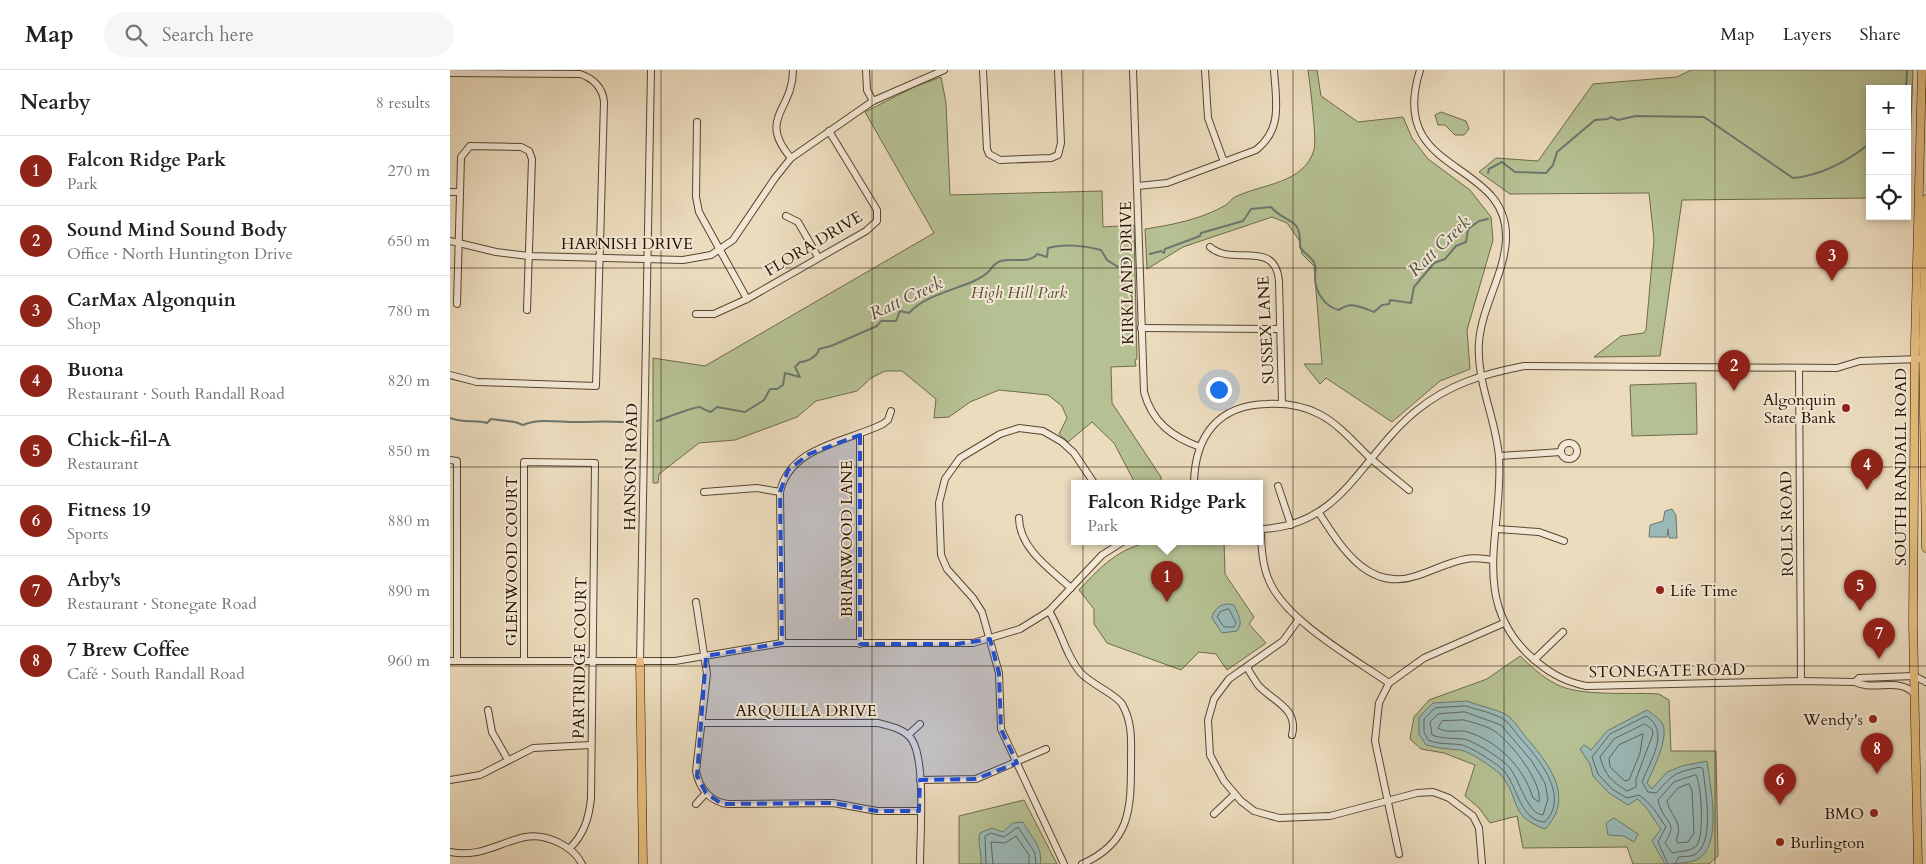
<!DOCTYPE html>
<meta charset="utf-8">
<style>
:root{--surface:#fff;--page:#f6f6f6;--text:#222;--muted:#767676;--line:#e0e0e0;--accent:#8f2418}
body{margin:0;font-family:Cardo,serif;background:var(--page);color:var(--text)}
.controls{position:absolute;right:15px;top:15px;display:grid;overflow:hidden;border-radius:0px;box-shadow:0 2px 8px #0003}
.controls button{width:45px;height:45px;display:grid;place-items:center;padding:0;border:0;border-bottom:1px solid var(--line);background:var(--surface);color:var(--text);font:25px sans-serif}
.you{position:absolute;left:768px;top:319px;width:18px;height:18px;margin:-12px;border:4px solid #fff;border-radius:50%;background:#1a73e8;box-shadow:0 0 0 8px #1a73e833}
.badge{display:grid;place-items:center;width:32px;height:32px;border-radius:50%;background:var(--accent);color:#fff;font-size:16px;font-weight:700}
.pin{position:absolute;translate:-50% -41px;filter:drop-shadow(0 1px 2px #0008)}
.pin::after{content:'';position:absolute;top:26px;width:18px;height:15px;background:inherit;clip-path:polygon(0 0,100% 0,50% 100%)}
.popup{position:absolute;left:621px;top:410px;width:192px;height:65px;box-sizing:border-box;display:grid;place-content:center;border-radius:0px;background:var(--surface);filter:drop-shadow(0 1px 4px #0005);font-size:16px;white-space:nowrap;color:var(--muted)}
.popup b{font-size:19px;color:var(--text)}
.popup::after{content:'';position:absolute;left:50%;top:100%;margin-left:-10px;border:10px solid transparent;border-top-color:var(--surface)}
.list{margin:0;padding:0;list-style:none}
h2{display:flex;justify-content:space-between;align-items:center;height:65px;margin:0;padding:0 20px;font-size:21px}
h2 small{font-size:16px;font-weight:400;color:var(--muted)}
.list li{display:grid;grid-template-columns:32px 1fr auto;gap:15px;align-items:center;box-sizing:border-box;height:70px;padding:0 20px;border-top:1px solid var(--line)}
.list b{display:block;font-size:19px;white-space:nowrap}
.list p{margin:0;font-size:16px;white-space:nowrap;color:var(--muted)}
.list em{font-size:16px;font-style:normal;color:var(--muted)}
.icon{flex:none;width:28px;height:28px;fill:none;stroke:currentColor;stroke-width:2;stroke-linecap:round;stroke-linejoin:round}
.map{position:relative;flex:none;width:1476px;height:794px;overflow:hidden}
header{display:flex;align-items:center;gap:30px;box-sizing:border-box;height:70px;padding:0 25px;background:var(--surface);border-bottom:1px solid var(--line)}
header strong{font-size:24px}
nav{display:flex;gap:28px;margin-inline-start:auto;font-size:18px}
.search{width:350px;height:45px;background:var(--page);display:flex;align-items:center;gap:12px;box-sizing:border-box;padding:0 18px;border-radius:28px;color:var(--muted);font-size:19px}
main{display:flex}
aside{flex:1;background:var(--surface)}
.map>svg:first-child{display:block}
.green{fill:#b6c193;stroke:#6e6a4a}
.water{fill:#9bbab9;stroke:#6c776f}
.lines{fill:none;stroke-linecap:round;stroke-linejoin:round}
.shore{stroke:#60665c;stroke-width:1}
.stream{stroke:#6c776f;stroke-width:2}
.minor-casing{stroke:#574530;stroke-width:8}
.major-casing{stroke:#251300;stroke-width:9}
.minor{stroke:#f3e8d5;stroke-width:6}
.major{stroke:#e6be7f;stroke-width:8}
.marked{fill:#1d4ed8;fill-opacity:0.2;stroke:#1d4ed8;stroke-width:4;stroke-dasharray:10 6;stroke-linejoin:round}
.grid{fill:none;stroke:#251300;stroke-width:1;stroke-opacity:0.55}
.poi-dot{fill:#8f2418;stroke:#f3e8d5;stroke-width:2}
.labels{text-anchor:middle;stroke-width:4;stroke-linejoin:round;paint-order:stroke}
.street-label{font-size:16px;fill:#251300;stroke:#f3e8d5}
.park-label{font-size:16px;font-style:italic;fill:#585033;stroke:#f3e8d5}
.poi-label{font-size:16px;fill:#251300;stroke:#f3e8d5;text-anchor:end}
.water-label{font-size:18px;font-style:italic;fill:#4e4d41;stroke:#f3e8d5}
</style>
<header>
<strong>Map</strong>
<div class="search"><svg class="icon" aria-label="search" viewBox="0 0 24 24"><circle cx="10" cy="10" r="6"/><path d="M15 15l6 6"/></svg>Search here</div>
<nav><a>Map</a><a>Layers</a><a>Share</a></nav>
</header>
<main>
<aside>
<h2>Nearby<small>8 results</small></h2>
<ul class="list">
<li><span class="badge">1</span><div><b>Falcon Ridge Park</b><p>Park</p></div><em>270 m</em></li>
<li><span class="badge">2</span><div><b>Sound Mind Sound Body</b><p>Office · North Huntington Drive</p></div><em>650 m</em></li>
<li><span class="badge">3</span><div><b>CarMax Algonquin</b><p>Shop</p></div><em>780 m</em></li>
<li><span class="badge">4</span><div><b>Buona</b><p>Restaurant · South Randall Road</p></div><em>820 m</em></li>
<li><span class="badge">5</span><div><b>Chick-fil-A</b><p>Restaurant</p></div><em>850 m</em></li>
<li><span class="badge">6</span><div><b>Fitness 19</b><p>Sports</p></div><em>880 m</em></li>
<li><span class="badge">7</span><div><b>Arby's</b><p>Restaurant · Stonegate Road</p></div><em>890 m</em></li>
<li><span class="badge">8</span><div><b>7 Brew Coffee</b><p>Café · South Randall Road</p></div><em>960 m</em></li>
</ul>
</aside>
<div class="map">
<svg width="1476" height="794" viewBox="0 0 1476 794">
<rect width="100%" height="100%" fill="#ecdcbe"/>
<filter id="stains"><feTurbulence type="fractalNoise" baseFrequency=".004" numOctaves="4"/><feColorMatrix values="0 0 0 0 .2 0 0 0 0 .09 0 0 0 0 .02 0 0 0 .5 -.17"/></filter>
<radialGradient id="worn" r=".72"><stop offset=".6" stop-color="#630" stop-opacity="0"/><stop offset="1" stop-color="#630" stop-opacity=".3"/></radialGradient>
<g class="green">
<path d="M858,0H867L871,26L908,52L953,47L962,68L978,89L1020,120L1041,147L1043,170L1017,260L1020,299L990,311L942,352L876,308L870,314L854,294H872L864,196L852,184L849,170L837,153L822,147L733,177L697,199L695,159C722,155 752,149 776,135C779,133 781,129 785,127C811,114 854,114 864,80C867,71 860,14 858,0Z"/>
<polygon points="1241,0 1463,0 1458,128 1457,19 1420,19 1420,128 1232,130 1210,286 1144,287 1171,266 1194,263 1196,260 1204,170 1199,123 1060,124 1029,102 1046,88 1088,91 1143,14 1227,7"/>
<polygon points="491,7 496,33 500,125 652,121 653,157 684,155 687,289 685,290 686,296 661,297 662,333 711,407 711,413 685,413 664,373 642,352 618,372 609,364 617,348 612,336 598,325 549,320 520,332 499,347 484,348 486,329 452,301 435,301 421,308 407,321 366,331 347,347 285,370 249,373 209,404 208,413 203,413 203,288 255,296 484,163 415,42 464,17"/>
<polygon points="991,42 1016,51 1019,59 1014,65 1005,65 995,55 988,55 985,45"/>
<polygon points="1246,313 1247,364 1182,366 1180,315"/>
<path d="M702,471H774L775,504L804,547L799,554L816,573L777,600L766,584L749,582L731,600L657,573L644,554V539L629,520C652,495 668,479 702,471Z"/>
<path d="M1070,586C1081,596 1092,607 1106,614C1129,627 1181,622 1209,624L1219,630L1221,681H1266L1268,786L1259,794H1183L1177,777L1073,778L1067,746L1040,753L1029,738L1015,726L1025,695L994,683L971,679L960,669L964,647L979,630L1037,609Z"/>
<polygon points="574,730 607,794 509,794 509,746"/>
</g>
<g class="water">
<polygon points="1222,439 1226,445 1227,468 1219,468 1218,459 1217,467 1199,467 1200,455 1213,451 1215,441"/>
<path d="M779,534L784,535C788,545 794,552 787,561L772,563L762,548C764,539 770,534 779,534Z"/>
<path d="M1017,631C1029,636 1046,639 1057,645C1064,650 1070,660 1075,666C1098,693 1126,727 1095,759C1057,745 1072,729 1050,704C1044,698 1019,681 1010,680C998,679 988,678 976,675L969,664V647L983,633Z"/>
<path d="M1197,640C1202,644 1209,648 1212,653C1220,666 1203,700 1197,713L1202,719L1217,702L1232,696L1257,691C1260,716 1274,777 1246,790C1239,793 1222,794 1215,794L1202,771L1211,759C1202,748 1199,738 1187,729L1178,735L1159,723L1143,706L1140,694L1130,679L1134,675L1141,680L1157,661Z"/>
<polygon points="1164,748 1188,764 1184,772 1174,766 1158,765 1156,753"/>
<path d="M573,752C579,764 594,778 590,794H531C532,783 527,773 530,763L542,758L553,762L563,753Z"/>
</g>
<g class="lines">
<g class="shore">
<polygon points="779,539 786,553 784,557 774,557 767,547 770,542"/>
<path d="M1016,636C1027,640 1046,643 1056,651C1061,656 1066,663 1071,669C1089,689 1120,726 1095,752C1070,751 1068,717 1054,701C1048,694 1021,677 1012,675C1000,673 990,675 978,670L974,662V649L985,638Z"/>
<path d="M1015,642L1051,655L1081,690L1095,713L1098,729L1093,745C1077,744 1070,710 1059,697C1052,689 1023,670 1013,669C1002,668 993,669 982,665L980,652L988,644Z"/>
<path d="M1014,650C1024,653 1039,656 1047,663C1062,674 1093,713 1089,732L1083,728C1074,698 1049,672 1018,662C1008,659 997,664 988,658L992,651Z"/>
<path d="M1195,654L1202,659L1203,664L1186,709V717L1177,721C1161,711 1155,705 1150,687L1164,669Z"/>
<polygon points="1193,664 1190,683 1179,710 1175,711 1160,697 1159,688 1169,675"/>
<path d="M1246,705C1252,716 1254,765 1247,775C1241,782 1229,781 1222,783L1215,773C1223,759 1223,757 1214,745C1211,741 1209,734 1208,730L1224,712Z"/>
<path d="M1239,714L1242,720L1244,763L1238,772L1228,773L1226,770C1234,753 1221,747 1217,731L1228,718Z"/>
<polyline points="536,794 535,766 541,763 554,767 568,757 585,783 586,794"/>
<polyline points="543,794 541,772 555,773 566,766 579,785 579,794"/>
<path d="M1218,794L1208,772L1216,757C1207,744 1202,734 1189,725L1177,728L1162,719L1148,704L1142,687L1160,664L1196,646C1221,661 1200,691 1192,712L1198,722L1206,723C1224,704 1223,703 1250,697L1253,699C1255,720 1266,774 1244,785C1240,787 1233,786 1229,787L1225,794"/>
</g>
<g class="stream">
<polyline points="1456,19 1457,0"/>
<path d="M1038,103L1039,99L1052,92L1065,102L1096,103L1103,95L1107,82L1145,50L1158,49L1161,47L1168,50L1186,46L1254,47L1343,108C1370,106 1400,90 1420,73"/>
<path d="M700,184L711,181L714,183L715,179L750,166L751,163L793,151L801,139L821,137C838,156 851,145 850,177C854,184 863,187 865,195C866,199 865,203 865,207C865,222 875,237 889,240C901,231 911,237 924,242L932,235L939,234L940,230L961,233L964,217L984,193L995,189L1006,176L1016,172L1018,159L1029,151L1038,149"/>
<path d="M0,348C12,353 25,350 37,353L41,349L65,352L73,355C89,348 108,352 126,352C146,352 164,350 183,353"/>
<path d="M207,351C216,348 245,336 250,337C254,339 257,341 261,342L267,337L295,342L314,330L320,319H327L333,315L335,303L350,307L345,297L350,292C357,292 368,286 369,279L381,276L427,256L431,251H446L450,241L459,243C474,226 504,220 524,211C528,209 534,206 537,203C543,198 543,193 551,191C561,188 581,194 587,184L597,187L598,178C614,173 636,176 651,180L657,190L668,197L680,190"/>
</g>
<defs>
<g id="minor">
<polyline points="416,0 417,20 423,31"/>
<polyline points="533,0 537,79 539,84 550,90 601,88 608,85 611,73 608,0"/>
<path d="M683,0L694,322C702,352 722,367 750,377"/>
<polyline points="755,0 758,48 774,92"/>
<path d="M970,0C936,107 1060,88 1056,170C1054,205 1032,236 1029,272C1026,312 1046,348 1049,387C1054,458 1019,527 1078,584C1096,601 1112,611 1136,616L1351,611L1405,612C1424,622 1451,606 1465,625"/>
<path d="M0,3L130,4C143,8 153,18 154,32L146,316L27,312L0,305"/>
<polyline points="247,52 246,127 249,142 297,229"/>
<path d="M341,88C307,48 343,41 343,0"/>
<path d="M688,116L717,113L806,80C833,59 826,31 824,0"/>
<polyline points="0,122 10,122"/>
<polyline points="336,146 348,152 368,187"/>
<polyline points="0,171 46,182 79,186 233,190 261,185 283,170 325,108 341,88 423,31 494,0"/>
<path d="M760,177C782,197 825,168 829,211L832,333"/>
<polyline points="7,234 11,87 20,76 71,77 79,81 82,89 77,240"/>
<polyline points="246,244 264,244 297,229 416,161 427,151 427,140 379,61"/>
<polyline points="691,258 830,259"/>
<polyline points="1349,298 1351,611"/>
<polyline points="410,365 410,574"/>
<circle cx="1119" cy="381" r="8"/>
<polyline points="1049,386 1111,382"/>
<polyline points="0,390 7,391 7,591"/>
<path d="M744,413C745,366 768,335 817,334C835,333 852,335 869,344C887,353 903,371 918,386C931,398 946,409 959,420"/>
<polyline points="828,416 841,455"/>
<polyline points="254,422 307,418 330,422"/>
<path d="M869,443C891,477 918,522 966,506C982,501 999,492 1016,489C1024,487 1035,489 1043,490"/>
<path d="M569,448C569,478 601,500 621,518"/>
<path d="M810,459C892,457 910,387 966,341C999,314 1033,304 1074,296L1387,298L1410,291L1470,289"/>
<path d="M811,459C811,476 812,493 818,508C833,549 903,588 939,613"/>
<polyline points="1047,459 1089,462 1114,471"/>
<path d="M246,532L257,604L246,701C249,718 260,732 278,734L383,733L427,741H469"/>
<path d="M599,541C611,560 615,584 630,602C639,613 667,625 672,634C683,653 681,672 681,693C681,740 680,773 632,794"/>
<polyline points="849,549 833,571 779,609 764,629 758,650 760,685 774,711 791,731 804,741 829,748 880,746 967,723 983,722 999,728 1023,746 1029,758 1032,794"/>
<path d="M332,573L330,422C340,376 397,372 433,354L438,350L441,341"/>
<path d="M74,590V392L145,393L141,728C139,748 134,764 120,778"/>
<polyline points="1084,590 1113,562"/>
<polyline points="0,591 225,591 332,573 523,573 570,559 599,541 652,485 674,471"/>
<polyline points="190,591 201,0"/>
<path d="M797,597C800,603 804,609 808,615C822,631 849,638 842,665"/>
<polyline points="1405,612 1409,608 1464,606 1476,612"/>
<polyline points="38,640 42,662 58,690"/>
<path d="M252,653H428C440,656 455,659 462,670C476,691 470,766 470,794"/>
<polyline points="458,665 470,654"/>
<polyline points="0,710 30,705 83,678 141,675"/>
<polyline points="470,710 526,709 596,679"/>
<polyline points="246,734 256,723"/>
<polyline points="764,744 784,725"/>
<path d="M0,782C29,788 48,773 75,767C96,763 123,776 132,794"/>
<polyline points="949,784 925,671 929,633 939,613 974,588 1054,553"/>
<polyline points="614,794 551,659 549,603 532,542 523,528 497,499 491,485 489,433 495,409 510,388 550,364 569,358 593,361 612,372 624,383 644,413"/>
</g>
<g id="major">
<polyline points="1476,129 1473,273 1476,478"/>
<polyline points="190,591 193,794"/>
<polyline points="1468,794 1463,554 1465,273 1472,0"/>
</g>
</defs>
<use href="#minor" class="minor-casing"/>
<use href="#major" class="major-casing"/>
<use href="#minor" class="minor"/>
<use href="#major" class="major"/>
</g>
<path class="marked" d="M410,365V574H507L540,569L549,603L551,659L567,693L526,709L470,710L469,741H427L383,733L272,734L256,723L247,706L256,586L332,573L330,422L338,400L359,384Z"/>
<path class="grid" d="M211,0V794M422,0V794M633,0V794M843,0V794M1054,0V794M1265,0V794M0,198H1476M0,397H1476M0,596H1476"/>
<g class="poi-dot">
<circle cx="1396" cy="338" r="5"/>
<circle cx="1210" cy="520" r="5"/>
<circle cx="1423" cy="649" r="5"/>
<circle cx="1424" cy="743" r="5"/>
<circle cx="1330" cy="772" r="5"/>
</g>
<g class="labels">
<g class="street-label">
<text x="177" y="179">HARNISH DRIVE</text>
<text transform="translate(363 173) rotate(-31)" y="6">FLORA DRIVE</text>
<text transform="translate(676 203) rotate(-91)" y="6">KIRKLAND DRIVE</text>
<text transform="translate(815 260) rotate(-93)" y="6">SUSSEX LANE</text>
<text transform="translate(180 397) rotate(-89)" y="6">HANSON ROAD</text>
<text transform="translate(1450 397) rotate(-90)" y="6">SOUTH RANDALL ROAD</text>
<text transform="translate(1336 454) rotate(-91)" y="6">ROLLS ROAD</text>
<text transform="translate(396 469) rotate(-90)" y="6">BRIARWOOD LANE</text>
<text transform="translate(61 491) rotate(-90)" y="6">GLENWOOD COURT</text>
<text transform="translate(129 588) rotate(-89)" y="6">PARTRIDGE COURT</text>
<text transform="translate(1217 600) rotate(-1)" y="6">STONEGATE ROAD</text>
<text x="356" y="646">ARQUILLA DRIVE</text>
</g>
<g class="park-label">
<text x="569" y="228">High Hill Park</text>
</g>
<g class="poi-label">
<text x="1386" y="335">Algonquin<tspan x="1386" dy="18">State Bank</tspan></text>
<text x="1220" y="526" text-anchor="start">Life Time</text>
<text x="1413" y="655">Wendy's</text>
<text x="1414" y="749">BMO</text>
<text x="1340" y="778" text-anchor="start">Burlington</text>
</g>
<g class="water-label">
<text transform="translate(989 176) rotate(-44)" y="6">Ratt Creek</text>
<text transform="translate(456 228) rotate(-25)" y="6">Ratt Creek</text>
</g>
</g>
<rect width="100%" height="100%" filter="url(#stains)"/>
<rect width="100%" height="100%" fill="url(#worn)"/>
</svg>
<div class="controls">
<button>+</button>
<button>−</button>
<button><svg class="icon" aria-label="locate" viewBox="0 0 24 24"><circle cx="12" cy="12" r="6"/><path d="M12 2v4M12 18v4M2 12h4M18 12h4"/></svg></button>
</div>
<div class="you"></div>
<div class="pin badge" style="left:717px;top:532px">1</div>
<div class="popup"><b>Falcon Ridge Park</b>Park</div>
<div class="pin badge" style="left:1284px;top:321px">2</div>
<div class="pin badge" style="left:1382px;top:211px">3</div>
<div class="pin badge" style="left:1417px;top:420px">4</div>
<div class="pin badge" style="left:1410px;top:541px">5</div>
<div class="pin badge" style="left:1330px;top:735px">6</div>
<div class="pin badge" style="left:1429px;top:589px">7</div>
<div class="pin badge" style="left:1427px;top:704px">8</div>
</div>
</main>
